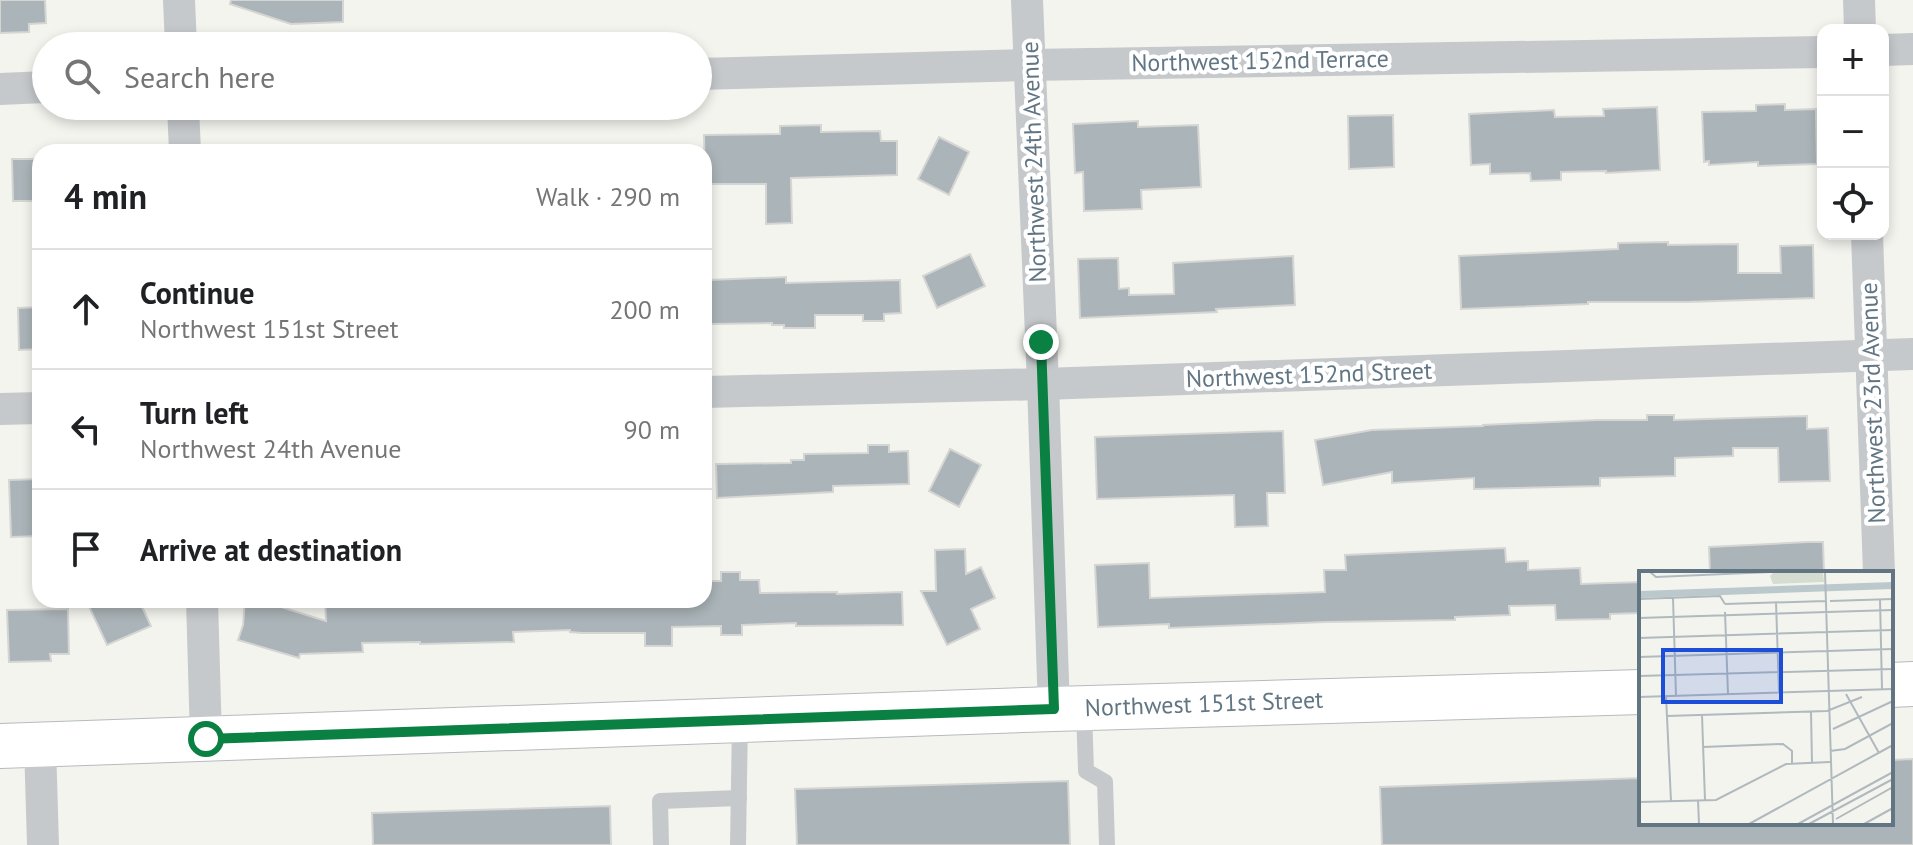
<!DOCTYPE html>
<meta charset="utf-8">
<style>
:root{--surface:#fff;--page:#f2f2f2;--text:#202124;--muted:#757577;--line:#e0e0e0}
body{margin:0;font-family:"PT Sans",sans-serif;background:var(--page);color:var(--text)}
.controls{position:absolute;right:24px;top:24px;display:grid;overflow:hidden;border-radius:16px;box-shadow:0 4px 12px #0003}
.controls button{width:72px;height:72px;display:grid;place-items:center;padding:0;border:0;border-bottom:2px solid var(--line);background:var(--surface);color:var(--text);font:40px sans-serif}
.stop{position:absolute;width:24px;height:24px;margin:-18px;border:6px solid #0b8043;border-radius:50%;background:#fff}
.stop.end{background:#0b8043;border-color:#fff;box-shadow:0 2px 8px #0008}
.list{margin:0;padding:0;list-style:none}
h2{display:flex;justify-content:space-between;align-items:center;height:104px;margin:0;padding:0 32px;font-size:34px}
h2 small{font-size:26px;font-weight:400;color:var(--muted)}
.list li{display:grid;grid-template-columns:52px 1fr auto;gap:24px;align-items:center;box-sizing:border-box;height:120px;padding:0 32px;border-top:2px solid var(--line)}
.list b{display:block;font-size:30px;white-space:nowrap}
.list p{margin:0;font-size:26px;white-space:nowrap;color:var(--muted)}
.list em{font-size:26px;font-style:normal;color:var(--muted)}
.icon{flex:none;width:44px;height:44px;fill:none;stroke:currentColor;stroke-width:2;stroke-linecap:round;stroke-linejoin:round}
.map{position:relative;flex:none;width:1913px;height:845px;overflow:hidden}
.search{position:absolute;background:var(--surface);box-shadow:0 4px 12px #0003;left:32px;top:32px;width:680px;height:88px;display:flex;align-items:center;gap:20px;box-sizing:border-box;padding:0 28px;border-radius:44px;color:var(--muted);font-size:30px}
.panel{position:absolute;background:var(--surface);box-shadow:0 4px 12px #0003;left:32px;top:144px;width:680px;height:464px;border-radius:24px}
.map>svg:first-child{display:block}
.building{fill:#abb4b8;stroke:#d5d5d3;stroke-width:2}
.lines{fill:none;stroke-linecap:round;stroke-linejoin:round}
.secondary-casing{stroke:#b5bbbf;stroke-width:46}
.lane{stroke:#c6c9cc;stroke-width:16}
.street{stroke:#c6c9cc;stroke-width:32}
.secondary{stroke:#fff;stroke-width:44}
.route{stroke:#0b8043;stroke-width:10}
.labels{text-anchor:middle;stroke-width:8;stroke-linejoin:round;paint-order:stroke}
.street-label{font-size:24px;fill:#617583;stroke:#fff}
.inset-road{fill:none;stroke:#b0b9be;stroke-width:2}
.view{fill:#1d4ed8;fill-opacity:0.15;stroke:#1d4ed8;stroke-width:4}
.inset-edge{fill:none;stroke:#617583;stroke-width:4}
</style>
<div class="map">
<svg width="1913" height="845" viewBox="0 0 1913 845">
<rect width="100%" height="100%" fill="#f4f4ef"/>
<g class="building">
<polygon points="0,0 45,0 46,23 29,24 29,32 0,33"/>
<polygon points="231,0 343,0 343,22 291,24 230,4"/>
<polygon points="1785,104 1785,110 1816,109 1817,164 1758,166 1758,162 1709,165 1709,161 1704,162 1702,112 1756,111 1756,105"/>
<polygon points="1657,107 1660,170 1606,173 1606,171 1561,172 1561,180 1531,181 1530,173 1490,174 1490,164 1471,165 1469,114 1554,110 1555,117 1604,116 1603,109"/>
<polygon points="1393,115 1394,167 1349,169 1348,116"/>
<polygon points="1138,121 1138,127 1198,125 1201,187 1141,190 1142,209 1084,211 1083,172 1075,173 1073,124"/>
<polygon points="821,125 821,132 880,131 881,141 897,141 897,175 791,178 792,223 766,224 766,184 705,184 704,135 780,134 780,126"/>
<polygon points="939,137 969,152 949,195 918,179"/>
<polygon points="12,159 36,159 36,168 40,168 40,201 13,201"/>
<polygon points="1668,242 1668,245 1738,244 1738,273 1781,273 1780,246 1813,245 1814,298 1687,302 1588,302 1588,304 1461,309 1459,256 1618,249 1618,243"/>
<polygon points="970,254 985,286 937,308 923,276"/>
<polygon points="1293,256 1295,305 1216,309 1217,312 1080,318 1078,259 1118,258 1119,289 1129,288 1129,295 1174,294 1173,263"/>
<polygon points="786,277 786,283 900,280 901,313 884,314 884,321 863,321 863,315 815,315 815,328 784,328 784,325 772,325 772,323 711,324 709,280"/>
<polygon points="40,307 40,349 19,350 18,308"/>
<polygon points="1647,415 1674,415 1674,420 1807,416 1807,429 1828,428 1830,481 1779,482 1778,448 1733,448 1733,456 1675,458 1675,476 1600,478 1600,486 1474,489 1474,478 1392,483 1392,472 1323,485 1315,440 1372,430 1483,426 1483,425 1597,420 1647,420"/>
<polygon points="1283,431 1285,493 1267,493 1268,526 1235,527 1234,495 1097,499 1095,437"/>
<polygon points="868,445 889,445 889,452 908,451 909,484 833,486 833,492 717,498 716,464 791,463 791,460 804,460 804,454 868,453"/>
<polygon points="950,449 981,465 959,507 929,491"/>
<polygon points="40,479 40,536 11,537 9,480"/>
<polygon points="1808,542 1823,542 1824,573 1710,573 1709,547"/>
<polygon points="1505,548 1506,562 1528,561 1528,570 1580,568 1581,584 1641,582 1641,613 1610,614 1610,619 1556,620 1555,605 1509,606 1510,615 1455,617 1455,620 1326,622 1169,628 1169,624 1098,627 1095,565 1149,563 1150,598 1325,592 1324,570 1346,570 1345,555"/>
<polygon points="965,549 966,574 981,567 995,598 971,609 980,629 947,645 921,591 936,591 935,550"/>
<polygon points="721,572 740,572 740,580 759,580 760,593 837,592 837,594 902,592 903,625 796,626 796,623 742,625 742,635 721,635 721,626 672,627 672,646 645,646 645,633 582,633 570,632 570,630 513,632 514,642 420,644 420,642 362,643 363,652 300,654 299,658 238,640 243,625 245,600 259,600 326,621 325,600 704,600 704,581 721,581"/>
<polygon points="86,600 139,600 151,626 107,645"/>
<polygon points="68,609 69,654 50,654 51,661 9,662 7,610"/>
<polygon points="1913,759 1913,845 1382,845 1380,787 1641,778 1641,823 1891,823 1891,760"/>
<polygon points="1068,781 1070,845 797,845 795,789"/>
<polygon points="610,806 611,845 373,845 372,813"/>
</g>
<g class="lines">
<defs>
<g id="secondary">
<polyline points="1891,685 1913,684"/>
<polyline points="0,746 1054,709 1641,692"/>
</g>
</defs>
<use href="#secondary" class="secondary-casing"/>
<g class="lane">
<polyline points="1084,709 1086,771 1105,782 1107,845"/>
<polyline points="661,845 660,801 739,798"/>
<polyline points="738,845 740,721"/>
</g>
<g class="street">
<polyline points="179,0 181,46"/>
<polyline points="1027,0 1043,384 1054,709"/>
<polyline points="1859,0 1860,30"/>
<polyline points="1883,50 1913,49"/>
<polyline points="698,74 1029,65 1823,52"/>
<polyline points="0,89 46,87"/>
<polyline points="183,106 185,152"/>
<polyline points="1867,234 1879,573"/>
<polyline points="704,392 1043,384 1913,354"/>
<polyline points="0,409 40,408"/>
<polyline points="202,600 206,739"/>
<polyline points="40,745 43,845"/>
</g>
<use href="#secondary" class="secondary"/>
</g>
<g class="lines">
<polyline class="route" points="206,739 1054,709 1041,342"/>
</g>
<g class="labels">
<g class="street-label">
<text transform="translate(1260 61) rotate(-1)" y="8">Northwest 152nd Terrace</text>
<text transform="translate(1034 162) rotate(-92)" y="8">Northwest 24th Avenue</text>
<text transform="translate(1309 375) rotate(-2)" y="8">Northwest 152nd Street</text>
<text transform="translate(1873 403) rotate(-92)" y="8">Northwest 23rd Avenue</text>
<text transform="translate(1204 704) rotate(-2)" y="8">Northwest 151st Street</text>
</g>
</g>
<g transform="translate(1639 571)">
<rect width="254" height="254" fill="#f4f4ef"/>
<path d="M135,1H184L185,11L134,13L131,5Z" fill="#d5dcd0"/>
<path d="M254,11V18L0,27V20Z" fill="#bbc9cd"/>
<path class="inset-road" d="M11,1L17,6L132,1M186,1L194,253M34,27L37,125M0,28L81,25L86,33M241,28L243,118M191,30L254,28M137,31L140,121M86,33L187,30M86,41L89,123M0,47L254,39M0,67L254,59M0,86L254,78M0,105L254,98M207,123L240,182M27,125L32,230M0,126L254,118M172,141L173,192M63,144L66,229M28,145L188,140L223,126M194,158L254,130M64,176L144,173L153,180V192M191,180L206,178L254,152M59,229L60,253M0,231L77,229L147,193L191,191M197,248L254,216M110,253L254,174M159,253L254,201M170,253L254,208M225,253L254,237"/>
<path class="view" d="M24,79H142V131H24Z"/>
<rect width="254" height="254" class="inset-edge"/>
</g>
</svg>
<div class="controls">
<button>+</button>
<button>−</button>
<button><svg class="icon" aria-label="locate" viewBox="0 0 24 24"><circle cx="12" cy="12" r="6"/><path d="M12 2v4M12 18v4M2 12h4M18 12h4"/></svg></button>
</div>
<div class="stop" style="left:206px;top:739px"></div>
<div class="stop end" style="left:1041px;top:342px"></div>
<div class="search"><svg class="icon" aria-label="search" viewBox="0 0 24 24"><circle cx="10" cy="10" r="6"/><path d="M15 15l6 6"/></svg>Search here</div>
<section class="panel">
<h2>4 min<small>Walk · 290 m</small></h2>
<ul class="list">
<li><svg class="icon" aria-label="ahead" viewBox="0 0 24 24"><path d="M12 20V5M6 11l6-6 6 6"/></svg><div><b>Continue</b><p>Northwest 151st Street</p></div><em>200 m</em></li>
<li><svg class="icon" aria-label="left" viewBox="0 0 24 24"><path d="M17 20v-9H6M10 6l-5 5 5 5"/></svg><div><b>Turn left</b><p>Northwest 24th Avenue</p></div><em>90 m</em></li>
<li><svg class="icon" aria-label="arrive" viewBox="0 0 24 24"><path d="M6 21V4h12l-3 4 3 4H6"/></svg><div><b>Arrive at destination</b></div></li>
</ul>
</section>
</div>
